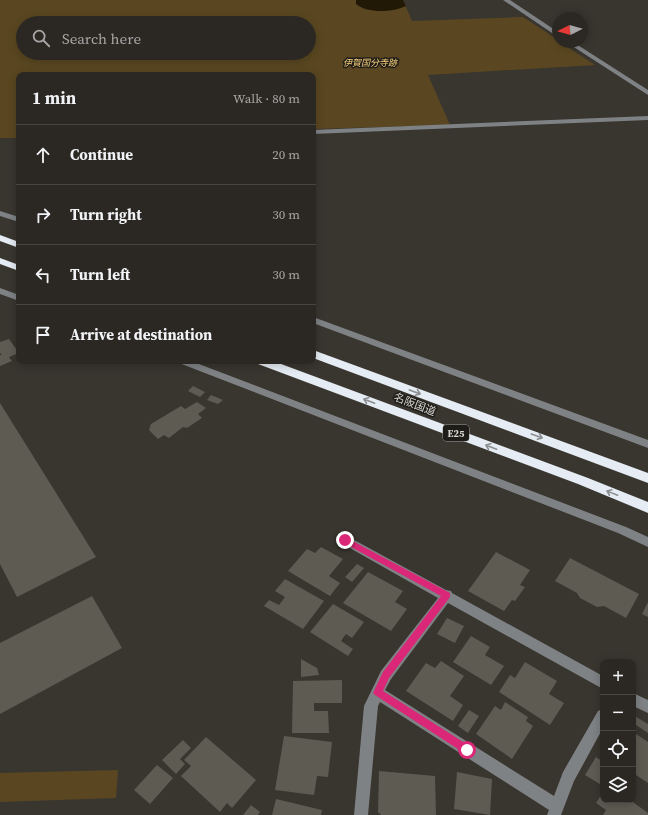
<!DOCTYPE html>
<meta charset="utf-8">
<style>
:root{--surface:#2b2823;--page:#373430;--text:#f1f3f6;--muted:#a6a6a6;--line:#474441}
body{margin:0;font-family:"Source Serif 4","Noto Sans JP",serif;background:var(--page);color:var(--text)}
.controls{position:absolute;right:12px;bottom:12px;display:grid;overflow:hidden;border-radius:8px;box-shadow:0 2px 10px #0003}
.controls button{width:36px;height:36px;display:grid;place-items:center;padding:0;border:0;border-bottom:1px solid var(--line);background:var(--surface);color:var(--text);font:20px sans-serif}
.compass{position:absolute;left:552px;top:12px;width:36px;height:36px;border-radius:50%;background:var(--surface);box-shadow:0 2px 10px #0003;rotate:264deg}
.stop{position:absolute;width:12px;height:12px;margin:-9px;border:3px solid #db2777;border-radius:50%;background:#fff}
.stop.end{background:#db2777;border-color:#fff;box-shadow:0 1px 4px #0008}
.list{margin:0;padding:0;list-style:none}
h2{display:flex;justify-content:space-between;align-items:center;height:52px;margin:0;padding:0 16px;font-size:17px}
h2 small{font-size:13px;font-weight:400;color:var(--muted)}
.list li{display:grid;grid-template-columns:26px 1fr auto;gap:12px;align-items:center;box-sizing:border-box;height:60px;padding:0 16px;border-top:1px solid var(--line)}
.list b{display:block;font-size:15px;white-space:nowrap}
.list em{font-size:13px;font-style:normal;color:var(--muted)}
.icon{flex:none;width:22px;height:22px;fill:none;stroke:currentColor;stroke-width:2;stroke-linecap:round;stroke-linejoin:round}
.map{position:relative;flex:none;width:648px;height:815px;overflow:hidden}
.search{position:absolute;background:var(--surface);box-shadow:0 2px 10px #0003;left:16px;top:16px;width:300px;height:44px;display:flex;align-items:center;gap:10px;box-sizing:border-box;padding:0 14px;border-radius:22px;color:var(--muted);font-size:15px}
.panel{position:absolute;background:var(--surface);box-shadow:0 2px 10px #0003;left:16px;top:72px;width:300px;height:292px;border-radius:8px}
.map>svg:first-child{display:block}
.green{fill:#5a4721;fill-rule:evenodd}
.water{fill:#211806}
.building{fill:#5e5b53}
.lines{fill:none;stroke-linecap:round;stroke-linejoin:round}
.minor{fill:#7f8285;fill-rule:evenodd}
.highway{fill:#e5ecf3;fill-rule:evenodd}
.oneway{stroke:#8c8f91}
.route{fill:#db2777}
.labels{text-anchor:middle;stroke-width:3;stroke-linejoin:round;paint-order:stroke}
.far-park-label{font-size:9px;font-style:italic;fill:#fcd27b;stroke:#1f1d1a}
.shield{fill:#1f1d1a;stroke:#a19f9b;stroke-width:1}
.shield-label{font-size:10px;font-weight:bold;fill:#d9d7d2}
.street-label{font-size:11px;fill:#d9d7d2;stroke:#1f1d1a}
</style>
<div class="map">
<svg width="648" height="815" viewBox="0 0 648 815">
<rect width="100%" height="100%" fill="#39352f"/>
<g class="green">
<path d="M0,0H403L412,21L523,17L558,40V42H560L595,65L428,75L450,125L313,129V75H19V138H0ZM23,23H309V53H23Z"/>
<polygon points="118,770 116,798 0,802 0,773"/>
</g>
<path class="water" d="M356,0H403L406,6C393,12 368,14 356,4Z"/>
<g class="building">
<polygon points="9,339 19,353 9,357 12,361 0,366 0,355 2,355 0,353 0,342"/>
<polygon points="193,386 205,392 200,397 188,391"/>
<polygon points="211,395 223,400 218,404 207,400"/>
<polygon points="197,402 206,408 198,414 202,418 187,428 183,427 169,438 164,435 158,439 149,430 151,424 181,406 185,409"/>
<polygon points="0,403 96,557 17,597 0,564"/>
<polygon points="321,547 343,559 329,576 340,583 330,596 288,571 307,549 315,553"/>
<polygon points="496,552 530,570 520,585 525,587 515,601 512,600 504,611 468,591"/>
<polygon points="570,558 639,594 626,618 604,606 597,607 580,598 577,593 555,581"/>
<polygon points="357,564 364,568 352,582 345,577"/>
<polygon points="368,572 403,591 395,602 407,609 391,631 343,603"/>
<polygon points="285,579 324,601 303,629 264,606 269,600 279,605 285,597 275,591"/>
<polygon points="92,596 122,648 0,714 0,643"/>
<polygon points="648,602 648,617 642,614"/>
<polygon points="333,604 364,622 352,638 346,634 341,641 353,649 348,656 310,632"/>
<polygon points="447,618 464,626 455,643 437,634"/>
<polygon points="471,636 490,647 485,655 504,666 491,685 453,662"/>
<polygon points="301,659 317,668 319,675 301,677"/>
<polygon points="441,661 464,676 450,696 463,705 453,721 406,691 426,663 435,668"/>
<polygon points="525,662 557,681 549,694 564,703 550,725 499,692 510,675 515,678"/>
<polygon points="342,680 342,703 314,703 314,711 328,711 329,733 292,733 293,681"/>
<polygon points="505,702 528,717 526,721 533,726 512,759 476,734 495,706 501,710"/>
<polygon points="469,710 479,716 468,733 458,726"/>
<polygon points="633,715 648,724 648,733 633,723"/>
<polygon points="636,734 648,742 648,783 633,773 633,738"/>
<polygon points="284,736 332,742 328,777 317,776 314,795 275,790"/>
<polygon points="206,737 256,780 232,808 227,803 220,812 181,776 191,766 184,760"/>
<polygon points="183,740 191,748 180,759 185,764 176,774 162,760"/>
<polygon points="596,757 603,762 603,786 585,775"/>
<polygon points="157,765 173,778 150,804 134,790"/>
<polygon points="379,771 435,776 436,815 381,815 378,812"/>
<polygon points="457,772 492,779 490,815 454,809"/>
<polygon points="603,792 603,800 630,800 648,813 648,815 603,815 606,810 596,803"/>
<polygon points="276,799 322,810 321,815 272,815"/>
<polygon points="251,805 260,812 258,815 243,815"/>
</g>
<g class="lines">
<g class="minor">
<polygon points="503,0 510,0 558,32 558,37"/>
<polygon points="566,42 573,42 648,90 648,95"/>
<polygon points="648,116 648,120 313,134 313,130"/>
<polygon points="0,211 19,217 19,222 0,216"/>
<polygon points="0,288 19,295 19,301 0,294"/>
<polygon points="313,317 648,440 648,448 313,323"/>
<polygon points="177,361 191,361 626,527 648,537 648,547 618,533 179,363"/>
<polygon points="345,535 446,590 451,591 452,593 603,676 603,689 448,603 391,679 385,690 554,796 563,772 598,711 603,709 603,728 574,781 561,815 547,815 549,810 380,702 378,706 368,815 354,815 364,706 381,671 438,598 341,543 339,540 341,537"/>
<polygon points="633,693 648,700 648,713 633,706"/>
</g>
<g class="highway">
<polygon points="0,235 19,242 19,248 0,241"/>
<polygon points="0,258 19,265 19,271 0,264"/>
<polygon points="313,350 648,473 648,483 313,358"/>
<polygon points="256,361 273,361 588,478 648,502 648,513 578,484 258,364"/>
</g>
</g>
<defs><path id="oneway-shaft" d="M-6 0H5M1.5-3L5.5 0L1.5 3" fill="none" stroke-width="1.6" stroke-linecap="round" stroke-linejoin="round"/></defs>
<g class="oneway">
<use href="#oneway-shaft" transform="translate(415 392) rotate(20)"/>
<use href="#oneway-shaft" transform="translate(369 401) rotate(-159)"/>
<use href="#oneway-shaft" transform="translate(537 436) rotate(20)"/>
<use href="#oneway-shaft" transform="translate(491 447) rotate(-159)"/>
<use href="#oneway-shaft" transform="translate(612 493) rotate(-158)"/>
</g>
<polygon class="route" points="345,537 450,593 450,597 389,678 383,691 471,747 472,750 471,753 467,754 464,753 375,695 373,693 383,672 441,596 342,542 342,538"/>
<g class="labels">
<g class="far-park-label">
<text x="370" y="66">伊賀国分寺跡</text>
</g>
<rect class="shield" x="443" y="425" width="26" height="16" rx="3"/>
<g class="shield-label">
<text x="456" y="437">E25</text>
</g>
<g class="street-label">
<text transform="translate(415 404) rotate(21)" y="4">名阪国道</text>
</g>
</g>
</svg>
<div class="controls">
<button>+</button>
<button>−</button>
<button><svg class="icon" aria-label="locate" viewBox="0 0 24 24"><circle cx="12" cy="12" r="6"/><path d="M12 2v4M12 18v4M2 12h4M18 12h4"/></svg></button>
<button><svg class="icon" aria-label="layers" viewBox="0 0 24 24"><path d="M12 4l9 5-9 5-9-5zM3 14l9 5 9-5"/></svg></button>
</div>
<svg class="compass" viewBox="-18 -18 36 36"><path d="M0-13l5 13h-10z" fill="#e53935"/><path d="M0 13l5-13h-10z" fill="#a6a6a6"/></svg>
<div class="stop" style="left:467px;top:750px"></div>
<div class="stop end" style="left:345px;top:540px"></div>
<div class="search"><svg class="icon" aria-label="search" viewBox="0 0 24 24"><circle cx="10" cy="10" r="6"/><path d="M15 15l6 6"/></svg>Search here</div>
<section class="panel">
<h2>1 min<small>Walk · 80 m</small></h2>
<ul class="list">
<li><svg class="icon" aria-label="ahead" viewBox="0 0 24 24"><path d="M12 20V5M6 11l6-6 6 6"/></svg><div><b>Continue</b></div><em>20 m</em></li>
<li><svg class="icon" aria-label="right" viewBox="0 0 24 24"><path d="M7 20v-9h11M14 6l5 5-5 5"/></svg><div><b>Turn right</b></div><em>30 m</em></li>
<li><svg class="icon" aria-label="left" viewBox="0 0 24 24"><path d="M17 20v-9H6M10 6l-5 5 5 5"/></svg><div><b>Turn left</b></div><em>30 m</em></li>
<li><svg class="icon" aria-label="arrive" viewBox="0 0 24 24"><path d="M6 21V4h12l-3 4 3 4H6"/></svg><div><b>Arrive at destination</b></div></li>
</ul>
</section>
</div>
